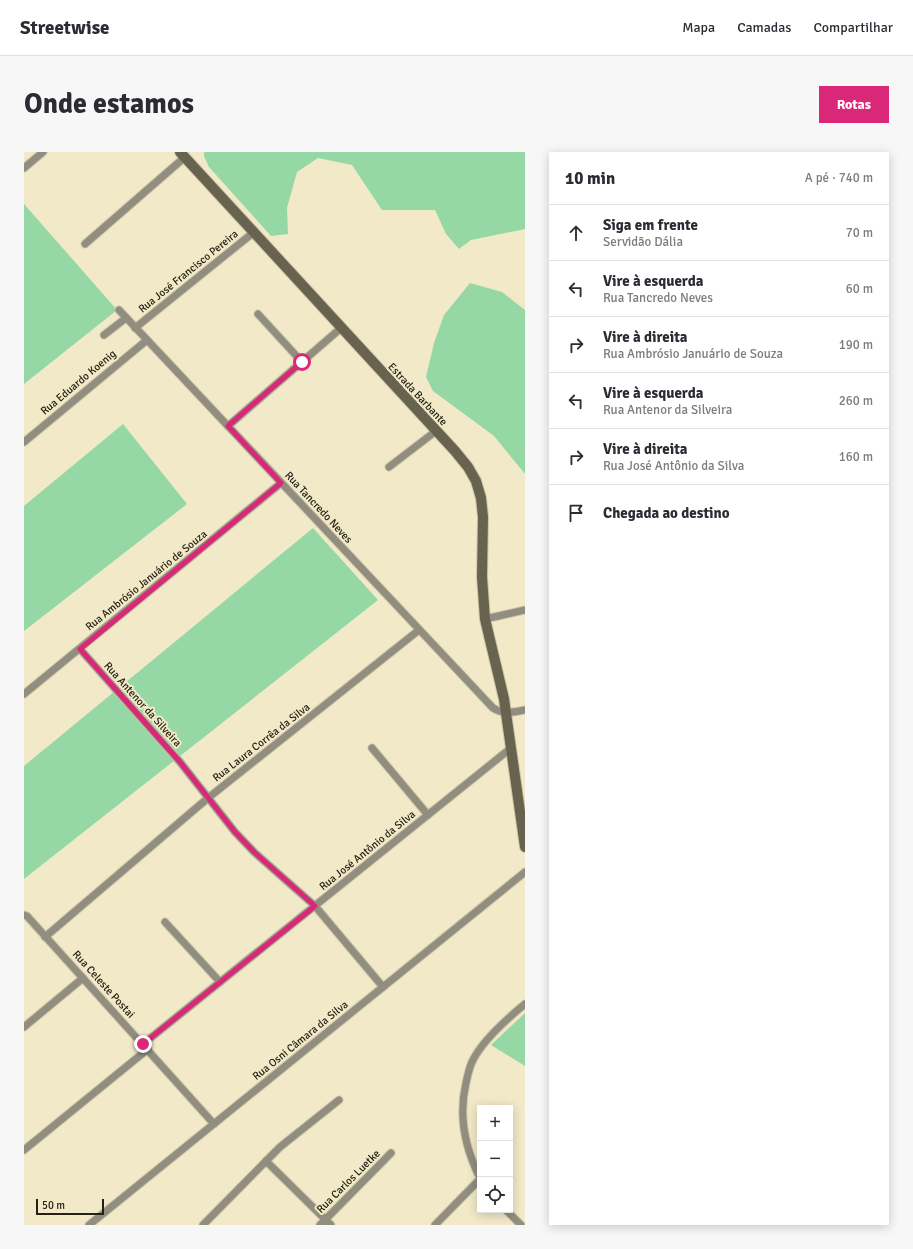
<!DOCTYPE html>
<html lang="pt">
<meta charset="utf-8">
<style>
:root{--surface:#fff;--page:#f7f7f7;--text:#2b2b33;--muted:#7c7c81;--line:#e1e1e2;--accent:#db2777}
body{margin:0;font-family:Signika,sans-serif;background:var(--page);color:var(--text)}
.controls{position:absolute;right:12px;bottom:12px;display:grid;overflow:hidden;border-radius:0px;box-shadow:0 2px 10px #0003}
.controls button{width:36px;height:36px;display:grid;place-items:center;padding:0;border:0;border-bottom:1px solid var(--line);background:var(--surface);color:var(--text);font:20px sans-serif}
.scale{position:absolute;left:12px;bottom:10px;width:68px;box-sizing:border-box;padding-left:4px;border:2px solid #242115;border-top:0;font-size:11px;line-height:14px;white-space:nowrap;color:#242115;-webkit-text-stroke:3px #f2e9c8;paint-order:stroke}
.stop{position:absolute;width:12px;height:12px;margin:-9px;border:3px solid #db2777;border-radius:50%;background:#fff}
.stop.end{background:#db2777;border-color:#fff;box-shadow:0 1px 4px #0008}
.list{margin:0;padding:0;list-style:none}
h2{display:flex;justify-content:space-between;align-items:center;height:52px;margin:0;padding:0 16px;font-size:17px}
h2 small{font-size:13px;font-weight:400;color:var(--muted)}
.list li{display:grid;grid-template-columns:26px 1fr auto;gap:12px;align-items:center;box-sizing:border-box;height:56px;padding:0 16px;border-top:1px solid var(--line)}
.list b{display:block;font-size:15px;white-space:nowrap}
.list p{margin:0;font-size:13px;white-space:nowrap;color:var(--muted)}
.list em{font-size:13px;font-style:normal;color:var(--muted)}
.icon{flex:none;width:22px;height:22px;fill:none;stroke:currentColor;stroke-width:2;stroke-linecap:round;stroke-linejoin:round}
.map{position:relative;flex:none;width:501px;height:1073px;overflow:hidden;border-radius:0px}
header{display:flex;align-items:center;gap:24px;box-sizing:border-box;height:56px;padding:0 20px;background:var(--surface);border-bottom:1px solid var(--line)}
header strong{font-size:19px}
nav{display:flex;gap:22px;margin-inline-start:auto;font-size:14px}
.intro{display:flex;align-items:center;justify-content:space-between;box-sizing:border-box;height:96px;padding:0 24px}
h1{margin:0;font-size:28px}
.button{padding:10px 18px;border-radius:0px;background:var(--accent);color:#fff;font-size:14px;font-weight:700}
main{display:flex;gap:24px;padding:0 24px}
aside{flex:1;background:var(--surface);border-radius:0px;box-shadow:0 2px 10px #0003}
.map>svg:first-child{display:block}
.green{fill:#95d8a5}
.lines{fill:none;stroke-linecap:round;stroke-linejoin:round}
.street-casing{stroke:#cdc5a8;stroke-width:9}
.secondary-casing{stroke:#cdc5a8;stroke-width:12}
.street{stroke:#918e80;stroke-width:7}
.secondary{stroke:#68634f;stroke-width:10}
.route{stroke:#db2777;stroke-width:5}
.labels{text-anchor:middle;stroke-width:4;stroke-linejoin:round;paint-order:stroke}
.street-label{font-size:11px;fill:#242115;stroke:#f2e9c8}
</style>
<header>
<strong>Streetwise</strong>
<nav><a>Mapa</a><a>Camadas</a><a>Compartilhar</a></nav>
</header>
<div class="intro"><h1>Onde estamos</h1><a class="button">Rotas</a></div>
<main>
<div class="map">
<svg width="501" height="1073" viewBox="0 0 501 1073">
<rect width="100%" height="100%" fill="#f2e9c8"/>
<g class="green">
<polygon points="180,0 501,0 501,77 447,88 435,97 422,82 411,58 358,58 328,13 294,6 273,20 263,56 264,82 247,84 185,15 180,4"/>
<polygon points="0,52 93,158 0,232"/>
<polygon points="446,131 478,140 501,158 501,322 470,284 409,239 402,225 410,191 420,163"/>
<polygon points="99,272 163,352 0,479 0,354"/>
<polygon points="289,376 354,448 0,727 0,614"/>
<polygon points="501,861 501,914 467,893"/>
</g>
<g class="lines">
<defs>
<g id="street">
<polyline points="0,16 19,0"/>
<polyline points="61,92 161,5"/>
<path d="M95,158L469,556C480,563 489,560 501,558"/>
<polyline points="234,162 278,210"/>
<polyline points="111,176 230,80"/>
<polyline points="80,183 102,166"/>
<polyline points="204,274 317,176"/>
<polyline points="0,290 123,188"/>
<polyline points="365,315 412,279"/>
<polyline points="461,467 501,458"/>
<polyline points="56,497 156,610 211,680 230,700 291,754 359,835"/>
<polyline points="0,542 257,331"/>
<polyline points="348,596 404,663"/>
<polyline points="0,763 3,764 190,972"/>
<polyline points="141,770 196,830"/>
<polyline points="21,785 184,646 395,478"/>
<polyline points="0,875 59,826"/>
<polyline points="119,892 487,596"/>
<polyline points="0,998 124,897"/>
<polyline points="242,1009 307,1073"/>
<path d="M456,1026C441,996 434,965 442,931C444,923 445,915 449,908C459,888 484,866 501,852"/>
<polyline points="482,1058 497,1073"/>
<polyline points="65,1073 501,720"/>
<polyline points="179,1073 256,995 315,948"/>
<polyline points="296,1073 367,1001"/>
<polyline points="411,1073 456,1027"/>
</g>
<polyline id="secondary" points="156,0 431,299 444,315 452,329 457,346 459,365 458,425 461,467 480,547 501,695"/>
</defs>
<use href="#street" class="street-casing"/>
<use href="#secondary" class="secondary-casing"/>
<use href="#street" class="street"/>
<use href="#secondary" class="secondary"/>
</g>
<g class="lines">
<polyline class="route" points="119,892 291,754 230,700 211,680 156,610 56,497 257,331 204,274 278,210"/>
</g>
<g class="labels">
<g class="street-label">
<text transform="translate(164 119) rotate(-39)" y="4">Rua José Francisco Pereira</text>
<text transform="translate(54 230) rotate(-40)" y="4">Rua Eduardo Koenig</text>
<text transform="translate(394 242) rotate(47)" y="4">Estrada Barbante</text>
<text transform="translate(295 355) rotate(47)" y="4">Rua Tancredo Neves</text>
<text transform="translate(122 428) rotate(-39)" y="4">Rua Ambrósio Januário de Souza</text>
<text transform="translate(119 552) rotate(48)" y="4">Rua Antenor da Silveira</text>
<text transform="translate(237 590) rotate(-38)" y="4">Rua Laura Corrêa da Silva</text>
<text transform="translate(343 698) rotate(-39)" y="4">Rua José Antônio da Silva</text>
<text transform="translate(80 832) rotate(48)" y="4">Rua Celeste Postai</text>
<text transform="translate(276 888) rotate(-39)" y="4">Rua Osni Câmara da Silva</text>
<text transform="translate(324 1029) rotate(-45)" y="4">Rua Carlos Luetke</text>
</g>
</g>
</svg>
<div class="controls">
<button>+</button>
<button>−</button>
<button><svg class="icon" aria-label="locate" viewBox="0 0 24 24"><circle cx="12" cy="12" r="6"/><path d="M12 2v4M12 18v4M2 12h4M18 12h4"/></svg></button>
</div>
<div class="scale">50 m</div>
<div class="stop" style="left:278px;top:210px"></div>
<div class="stop end" style="left:119px;top:892px"></div>
</div>
<aside>
<h2>10 min<small>A pé · 740 m</small></h2>
<ul class="list">
<li><svg class="icon" aria-label="ahead" viewBox="0 0 24 24"><path d="M12 20V5M6 11l6-6 6 6"/></svg><div><b>Siga em frente</b><p>Servidão Dália</p></div><em>70 m</em></li>
<li><svg class="icon" aria-label="left" viewBox="0 0 24 24"><path d="M17 20v-9H6M10 6l-5 5 5 5"/></svg><div><b>Vire à esquerda</b><p>Rua Tancredo Neves</p></div><em>60 m</em></li>
<li><svg class="icon" aria-label="right" viewBox="0 0 24 24"><path d="M7 20v-9h11M14 6l5 5-5 5"/></svg><div><b>Vire à direita</b><p>Rua Ambrósio Januário de Souza</p></div><em>190 m</em></li>
<li><svg class="icon" aria-label="left" viewBox="0 0 24 24"><path d="M17 20v-9H6M10 6l-5 5 5 5"/></svg><div><b>Vire à esquerda</b><p>Rua Antenor da Silveira</p></div><em>260 m</em></li>
<li><svg class="icon" aria-label="right" viewBox="0 0 24 24"><path d="M7 20v-9h11M14 6l5 5-5 5"/></svg><div><b>Vire à direita</b><p>Rua José Antônio da Silva</p></div><em>160 m</em></li>
<li><svg class="icon" aria-label="arrive" viewBox="0 0 24 24"><path d="M6 21V4h12l-3 4 3 4H6"/></svg><div><b>Chegada ao destino</b></div></li>
</ul>
</aside>
</main>
